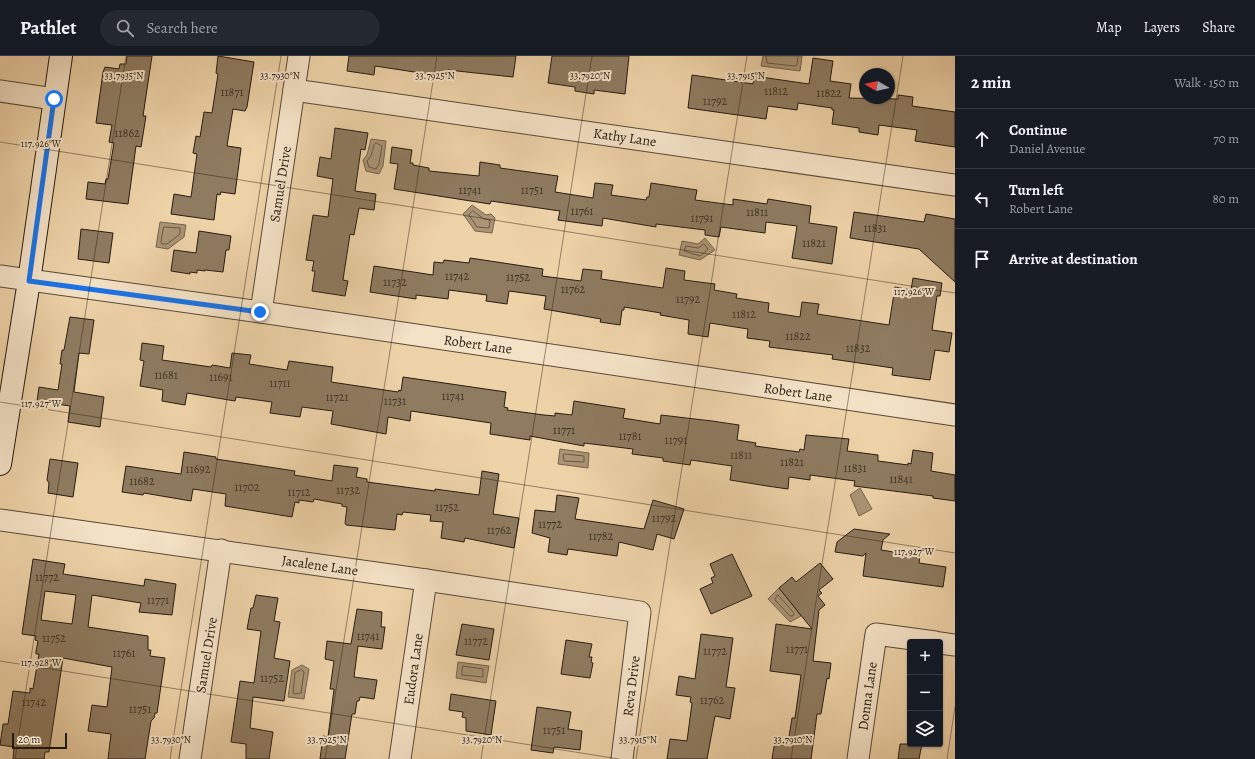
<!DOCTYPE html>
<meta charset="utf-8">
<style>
:root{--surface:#171b24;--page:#242831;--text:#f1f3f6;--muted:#9ea1a6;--line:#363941}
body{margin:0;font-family:Alegreya,serif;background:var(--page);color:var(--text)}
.controls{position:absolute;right:12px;bottom:12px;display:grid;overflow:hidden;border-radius:4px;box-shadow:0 1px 3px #0004}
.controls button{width:36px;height:36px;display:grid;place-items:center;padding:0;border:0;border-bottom:1px solid var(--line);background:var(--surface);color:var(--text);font:20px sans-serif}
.compass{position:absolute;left:859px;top:12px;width:36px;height:36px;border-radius:50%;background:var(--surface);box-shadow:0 1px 3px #0004;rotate:279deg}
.scale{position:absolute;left:12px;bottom:10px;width:55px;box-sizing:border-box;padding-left:4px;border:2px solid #261d12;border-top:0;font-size:11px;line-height:14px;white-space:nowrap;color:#261d12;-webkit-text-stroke:3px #f4e2c6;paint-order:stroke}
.stop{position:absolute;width:12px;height:12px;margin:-9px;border:3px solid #1a73e8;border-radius:50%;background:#fff}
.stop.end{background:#1a73e8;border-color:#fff;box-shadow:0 1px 4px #0008}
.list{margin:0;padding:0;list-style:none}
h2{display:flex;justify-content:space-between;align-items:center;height:52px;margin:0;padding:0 16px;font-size:17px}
h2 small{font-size:13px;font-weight:400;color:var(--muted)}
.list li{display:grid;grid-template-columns:26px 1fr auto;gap:12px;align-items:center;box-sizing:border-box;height:60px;padding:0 16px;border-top:1px solid var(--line)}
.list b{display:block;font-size:15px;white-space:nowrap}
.list p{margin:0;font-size:13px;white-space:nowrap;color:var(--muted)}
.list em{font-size:13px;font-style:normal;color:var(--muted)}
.icon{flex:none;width:22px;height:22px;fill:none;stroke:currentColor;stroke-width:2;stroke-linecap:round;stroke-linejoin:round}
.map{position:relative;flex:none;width:955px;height:703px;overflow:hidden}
header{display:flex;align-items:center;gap:24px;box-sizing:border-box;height:56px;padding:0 20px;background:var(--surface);border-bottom:1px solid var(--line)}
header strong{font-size:19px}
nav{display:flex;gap:22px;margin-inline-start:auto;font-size:14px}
.search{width:280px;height:36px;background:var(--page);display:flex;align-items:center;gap:10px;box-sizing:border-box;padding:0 14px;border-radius:22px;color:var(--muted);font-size:15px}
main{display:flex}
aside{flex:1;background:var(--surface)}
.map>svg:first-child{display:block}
.water{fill:#aa9475;stroke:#75644d}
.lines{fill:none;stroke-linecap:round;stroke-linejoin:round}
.shore{stroke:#685844;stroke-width:1}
.building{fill:#8e7b60;stroke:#261d12;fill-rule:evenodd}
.street-casing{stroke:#584a38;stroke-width:23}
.secondary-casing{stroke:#261d12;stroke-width:24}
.street{stroke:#f4e2c6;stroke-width:21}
.secondary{stroke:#f4e2c6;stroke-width:22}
.route{stroke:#1a73e8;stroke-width:5}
.ticks{fill:none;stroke:#261d12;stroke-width:1;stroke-opacity:0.45}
.labels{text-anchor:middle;stroke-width:4;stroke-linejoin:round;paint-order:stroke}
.number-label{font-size:12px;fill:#403426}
.street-label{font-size:14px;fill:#261d12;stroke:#f4e2c6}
.ticks-label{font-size:10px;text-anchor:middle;fill:#261d12;stroke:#f4e2c6;stroke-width:4;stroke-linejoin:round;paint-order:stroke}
</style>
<header>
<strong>Pathlet</strong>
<div class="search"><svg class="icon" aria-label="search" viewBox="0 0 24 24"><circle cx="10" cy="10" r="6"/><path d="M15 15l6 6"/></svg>Search here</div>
<nav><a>Map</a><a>Layers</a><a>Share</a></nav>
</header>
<main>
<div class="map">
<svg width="955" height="703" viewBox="0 0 955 703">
<rect width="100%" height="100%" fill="#eed2a8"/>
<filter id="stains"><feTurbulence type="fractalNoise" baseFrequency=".005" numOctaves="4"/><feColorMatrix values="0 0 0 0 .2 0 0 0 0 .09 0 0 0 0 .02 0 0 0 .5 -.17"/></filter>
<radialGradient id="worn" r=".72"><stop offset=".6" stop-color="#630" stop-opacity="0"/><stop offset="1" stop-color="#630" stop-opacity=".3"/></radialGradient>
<g class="water">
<polygon points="763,0 802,0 800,15 761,10"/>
<polygon points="371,83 386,85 383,110 379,118 366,115 363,104 367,99"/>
<polygon points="472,149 486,159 491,158 495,162 492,177 475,175 463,158"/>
<polygon points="160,166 186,169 184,181 168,193 156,191"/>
<polygon points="705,182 715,194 700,204 679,199 682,185 698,188"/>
<polygon points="560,393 589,397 588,412 558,408"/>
<polygon points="860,432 872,453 859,460 850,439"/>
<polygon points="779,532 801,560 790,566 768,543"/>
<polygon points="458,606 489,610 486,627 456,622"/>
<polygon points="302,609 309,613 304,643 288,641 292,614"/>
</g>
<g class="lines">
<g class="shore">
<polyline points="766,0 767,7 795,10 797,9 798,0"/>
<polygon points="376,87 382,90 379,108 376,113 369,111 367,105 371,100 374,89"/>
<polygon points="473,155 484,163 490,164 489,172 477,171 469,159"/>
<polygon points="164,171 180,172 180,178 167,188 162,188 161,186"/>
<polygon points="704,188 708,193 700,200 684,195 686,190 698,192"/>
<polygon points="565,398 584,400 584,406 564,405 563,399"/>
<polygon points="778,539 794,557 793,560 790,560 775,544"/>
<polygon points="463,610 483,613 483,621 462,619"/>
<polygon points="302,614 304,616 301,637 294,638 293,636 295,617"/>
</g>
</g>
<g class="building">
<polygon points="127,0 152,0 143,60 146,60 141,91 136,90 128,148 86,143 88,126 105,128 106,123 108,123 114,87 109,86 112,69 96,67 103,16 105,11 119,13 120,8 126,8"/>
<polygon points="218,0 254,6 247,51 245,55 233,53 227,90 241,92 235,138 221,136 220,139 217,138 214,164 171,158 174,138 191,141 197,98 193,97 196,80 200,81 204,56 212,57 218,18 216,17"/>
<polygon points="349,0 516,0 513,21 448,14 447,21 375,10 374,19 347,15"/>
<polygon points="552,0 629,0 625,38 594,34 594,38 575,35 575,31 548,27"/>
<polygon points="813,2 833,5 830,25 851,28 849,42 898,43 898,39 913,41 912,50 955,56 955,91 915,85 917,74 879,69 878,79 859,76 859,72 832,68 834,54 832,54 832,52 798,47 797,54 768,50 766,63 688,52 692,19 753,28 754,20 809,28"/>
<polygon points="335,72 368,77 365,94 361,93 355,135 376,138 374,154 359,152 354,179 350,178 343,224 348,225 345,240 312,235 315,215 312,215 314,205 306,204 313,159 328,161 333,123 317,120 320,101 331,103"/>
<polygon points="392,91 412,94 410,107 413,107 413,109 429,112 429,115 479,120 480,106 500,109 500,112 558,120 555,136 593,142 595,127 613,129 611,139 646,144 647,141 649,141 651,127 697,134 695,144 733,149 733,143 767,148 768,143 811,150 809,167 837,171 832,208 792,202 797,170 766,166 765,177 721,171 719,181 705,179 705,174 656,168 656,171 603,162 602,170 558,164 560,155 491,145 490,148 394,133 398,108 390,107"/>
<polygon points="854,156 924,166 926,158 955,163 955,226 919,193 850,182"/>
<polygon points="81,173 113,177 109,207 78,203"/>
<polygon points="199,175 231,180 229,194 226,194 223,216 205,214 205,215 197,214 197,217 190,216 190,218 171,215 174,194 196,197"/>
<polygon points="470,202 543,213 542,220 581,225 583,213 602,215 601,223 663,232 666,212 685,215 684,224 715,228 714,234 737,238 736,242 769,247 768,256 800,261 802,246 819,248 817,258 889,269 895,231 911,234 913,222 942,227 940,240 937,240 932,274 952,277 949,296 935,294 930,324 892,319 893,312 832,303 833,299 769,291 770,285 747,282 748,273 710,267 708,281 688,278 689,264 660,259 661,257 624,251 624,254 622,254 620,269 600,266 601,263 544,253 546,240 509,235 507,248 486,245 487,239 449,234 448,243 416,239 416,243 370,236 374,210 433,219 434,206 443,207 444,204 469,207"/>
<polygon points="70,261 94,264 89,298 79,297 74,336 104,341 100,371 68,366 70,350 37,345 39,331 58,334 62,308 60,308 62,294 64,294"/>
<polygon points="142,287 164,290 162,304 211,311 212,309 230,312 232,297 251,299 249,308 287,314 289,305 333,311 331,326 398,336 399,334 401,335 403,321 506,336 504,351 508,352 507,354 544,359 555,360 555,357 572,359 574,345 625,353 623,362 660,368 661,359 712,365 739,369 737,384 756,387 755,390 799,396 800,393 804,394 806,379 849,383 847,395 878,399 878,405 908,409 908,407 911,408 913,394 933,397 931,415 955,419 955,445 933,442 933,440 854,430 855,425 810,419 810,424 789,421 788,433 767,430 730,424 732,410 691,404 690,409 663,405 663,402 632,398 633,393 584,387 584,390 530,380 530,384 490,378 491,367 411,355 410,365 388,361 386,378 331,368 333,355 302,351 300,361 270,357 272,346 236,341 235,345 187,337 185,349 162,345 163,334 140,330 144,305 140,304"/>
<polygon points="184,396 216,401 216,403 295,415 294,419 332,425 334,409 358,412 356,421 367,423 367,426 435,435 435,433 479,439 482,415 499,418 493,458 519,462 514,492 465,482 464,486 441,482 443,466 430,465 431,459 403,456 402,459 397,458 395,474 346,469 345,467 347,451 342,450 342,448 314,443 313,446 299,444 299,447 295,446 292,461 225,450 226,438 193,433 191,445 144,437 143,439 122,436 126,410 181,418"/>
<polygon points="50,403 78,407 73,441 48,437 49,427 47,424"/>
<polygon points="557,439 579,442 575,463 644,473 653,444 684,453 674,483 657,478 653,494 619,486 617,500 568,493 567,499 548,496 550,482 532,477 535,454 555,456"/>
<polygon points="854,473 890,478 883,484 881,494 920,500 919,507 946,511 943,531 863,520 866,497 863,500 835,496 837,486"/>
<polygon points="732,498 752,540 711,558 700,533 713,527 711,522 715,520 710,508"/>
<path d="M33,503L65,508L63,518L144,530L145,523L176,528L172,559L139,556L141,547L92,539L88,571L148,580V594H151L150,600L165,602L157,657H155L154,662L151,665L145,703H108L111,678L88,675L92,649L107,651L112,611L63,602L49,696H45L44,703H13L14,691L0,689L3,668H8L13,635L30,637V632L33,633L39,598H36V595L38,585L35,584L36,580L22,578ZM45,535L76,539L72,568L41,564Z"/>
<polygon points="820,507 833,523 819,534 822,537 818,540 825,549 819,554 813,605 831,607 829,623 827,622 821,658 817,658 811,703 772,703 775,685 788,687 792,662 795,662 801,619 770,615 776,568 812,573 779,532 792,521 796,526"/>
<polygon points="256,539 278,542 274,565 280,566 274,602 290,605 284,645 253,641 250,672 273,676 269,703 246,703 246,688 231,686 240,625 254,627 261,575 247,573 251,552 253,552"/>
<polygon points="357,553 382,556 381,571 385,571 382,593 358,590 354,621 377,624 374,643 360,641 359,645 357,645 355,658 352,658 345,703 320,703 323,680 328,681 334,633 330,633 334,605 325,603 327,585 351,588"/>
<polygon points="462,568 494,573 489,604 456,599"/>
<polygon points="701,578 733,582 726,631 735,632 730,663 715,660 707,703 667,703 670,683 687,685 692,647 690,646 691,641 676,639 679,620 695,623"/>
<polygon points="566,584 592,588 589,601 592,601 591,606 593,607 590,622 561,618"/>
<polygon points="451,638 496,645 491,679 466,675 466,662 462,661 463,656 449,654"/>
<polygon points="537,651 571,656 568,673 582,675 580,694 554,691 553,697 531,694"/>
<polygon points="900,688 922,688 919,703 898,703"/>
</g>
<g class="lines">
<defs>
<g id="street">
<polyline points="294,34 955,129"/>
<polyline points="0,35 54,43"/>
<polyline points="0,220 261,256 955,359"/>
<polyline points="261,256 299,0"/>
<polyline points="0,464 426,524 640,556 622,703"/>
<polyline points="940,587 955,589"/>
<polyline points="190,703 221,494"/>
<polyline points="400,703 426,524"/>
<polyline points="858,703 876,578 935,586"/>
</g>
<polyline id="secondary" points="0,408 29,225 61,0"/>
</defs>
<use href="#street" class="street-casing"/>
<use href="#secondary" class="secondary-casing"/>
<use href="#street" class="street"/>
<use href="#secondary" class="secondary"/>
</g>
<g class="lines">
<polyline class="route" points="54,43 29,225 260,256"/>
</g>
<path class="ticks" d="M0,86L955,237M0,346L955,497M0,605L619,703M15,703L126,0M170,703L281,0M325,703L437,0M481,703L592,0M636,703L747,0M791,703L903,0M947,703L955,651"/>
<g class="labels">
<g class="number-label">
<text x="776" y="39">11812</text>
<text x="232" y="40">11871</text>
<text x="829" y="41">11822</text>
<text x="715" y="49">11792</text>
<text x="127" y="81">11862</text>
<text x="470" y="138">11741</text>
<text x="532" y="138">11751</text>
<text x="582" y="159">11761</text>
<text x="757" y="160">11811</text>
<text x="702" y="166">11791</text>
<text x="875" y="176">11831</text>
<text x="814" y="191">11821</text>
<text x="457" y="224">11742</text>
<text x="518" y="225">11752</text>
<text x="395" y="230">11732</text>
<text x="573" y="237">11762</text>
<text x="688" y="247">11792</text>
<text x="744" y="262">11812</text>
<text x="798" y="284">11822</text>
<text x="858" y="296">11832</text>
<text x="166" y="323">11681</text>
<text x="221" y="325">11691</text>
<text x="280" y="331">11711</text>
<text x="453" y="344">11741</text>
<text x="337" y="345">11721</text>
<text x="395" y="349">11731</text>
<text x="564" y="378">11771</text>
<text x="630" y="384">11781</text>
<text x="676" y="388">11791</text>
<text x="741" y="403">11811</text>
<text x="792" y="410">11821</text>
<text x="855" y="416">11831</text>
<text x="198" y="417">11692</text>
<text x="901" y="427">11841</text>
<text x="142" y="429">11682</text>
<text x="247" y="435">11702</text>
<text x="348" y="438">11732</text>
<text x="299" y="440">11712</text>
<text x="447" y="455">11752</text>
<text x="664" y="466">11792</text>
<text x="550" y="472">11772</text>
<text x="499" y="478">11762</text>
<text x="601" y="484">11782</text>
<text x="47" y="525">11772</text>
<text x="158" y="548">11771</text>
<text x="368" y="584">11741</text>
<text x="54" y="586">11752</text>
<text x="476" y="589">11772</text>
<text x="797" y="597">11771</text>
<text x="715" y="599">11772</text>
<text x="124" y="601">11761</text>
<text x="272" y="626">11752</text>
<text x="712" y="648">11762</text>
<text x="34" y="650">11742</text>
<text x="140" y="657">11751</text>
<text x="554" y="678">11751</text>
</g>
<g class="street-label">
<text transform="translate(625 81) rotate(8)" y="5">Kathy Lane</text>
<text transform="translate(280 128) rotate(-81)" y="5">Samuel Drive</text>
<text transform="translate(478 288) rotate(8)" y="5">Robert Lane</text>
<text transform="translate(798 336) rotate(8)" y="5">Robert Lane</text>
<text transform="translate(320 509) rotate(8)" y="5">Jacalene Lane</text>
<text transform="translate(206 599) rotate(-81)" y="5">Samuel Drive</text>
<text transform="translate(413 613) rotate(-82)" y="5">Eudora Lane</text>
<text transform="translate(631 630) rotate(-83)" y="5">Reva Drive</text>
<text transform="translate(867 640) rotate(-82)" y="5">Donna Lane</text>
</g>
</g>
<g class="ticks-label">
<text x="124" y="23">33.7935°N</text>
<text x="280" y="23">33.7930°N</text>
<text x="590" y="23">33.7920°N</text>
<text x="746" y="23">33.7915°N</text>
<text x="435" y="23">33.7925°N</text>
<text x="41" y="91">117.926°W</text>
<text x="914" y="239">117.926°W</text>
<text x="41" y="351">117.927°W</text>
<text x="914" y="499">117.927°W</text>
<text x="41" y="610">117.928°W</text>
<text x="171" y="687">33.7930°N</text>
<text x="327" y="687">33.7925°N</text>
<text x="482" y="687">33.7920°N</text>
<text x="638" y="687">33.7915°N</text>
<text x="793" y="687">33.7910°N</text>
</g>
<rect width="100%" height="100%" filter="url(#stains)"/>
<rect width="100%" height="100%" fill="url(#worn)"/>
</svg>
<div class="controls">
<button>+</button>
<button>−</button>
<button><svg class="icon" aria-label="layers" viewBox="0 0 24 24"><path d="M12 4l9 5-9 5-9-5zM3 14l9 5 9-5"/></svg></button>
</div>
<svg class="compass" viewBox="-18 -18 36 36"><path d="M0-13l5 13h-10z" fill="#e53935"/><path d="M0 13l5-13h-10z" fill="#9ea1a6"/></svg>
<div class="scale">20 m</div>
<div class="stop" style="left:54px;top:43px"></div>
<div class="stop end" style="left:260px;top:256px"></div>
</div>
<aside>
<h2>2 min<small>Walk · 150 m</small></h2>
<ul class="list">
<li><svg class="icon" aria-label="ahead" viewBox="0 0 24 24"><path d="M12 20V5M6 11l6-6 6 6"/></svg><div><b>Continue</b><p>Daniel Avenue</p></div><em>70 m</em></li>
<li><svg class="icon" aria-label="left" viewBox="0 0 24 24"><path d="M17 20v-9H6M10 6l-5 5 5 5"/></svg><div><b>Turn left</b><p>Robert Lane</p></div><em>80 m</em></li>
<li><svg class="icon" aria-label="arrive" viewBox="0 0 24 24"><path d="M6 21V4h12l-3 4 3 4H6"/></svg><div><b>Arrive at destination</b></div></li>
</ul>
</aside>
</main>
